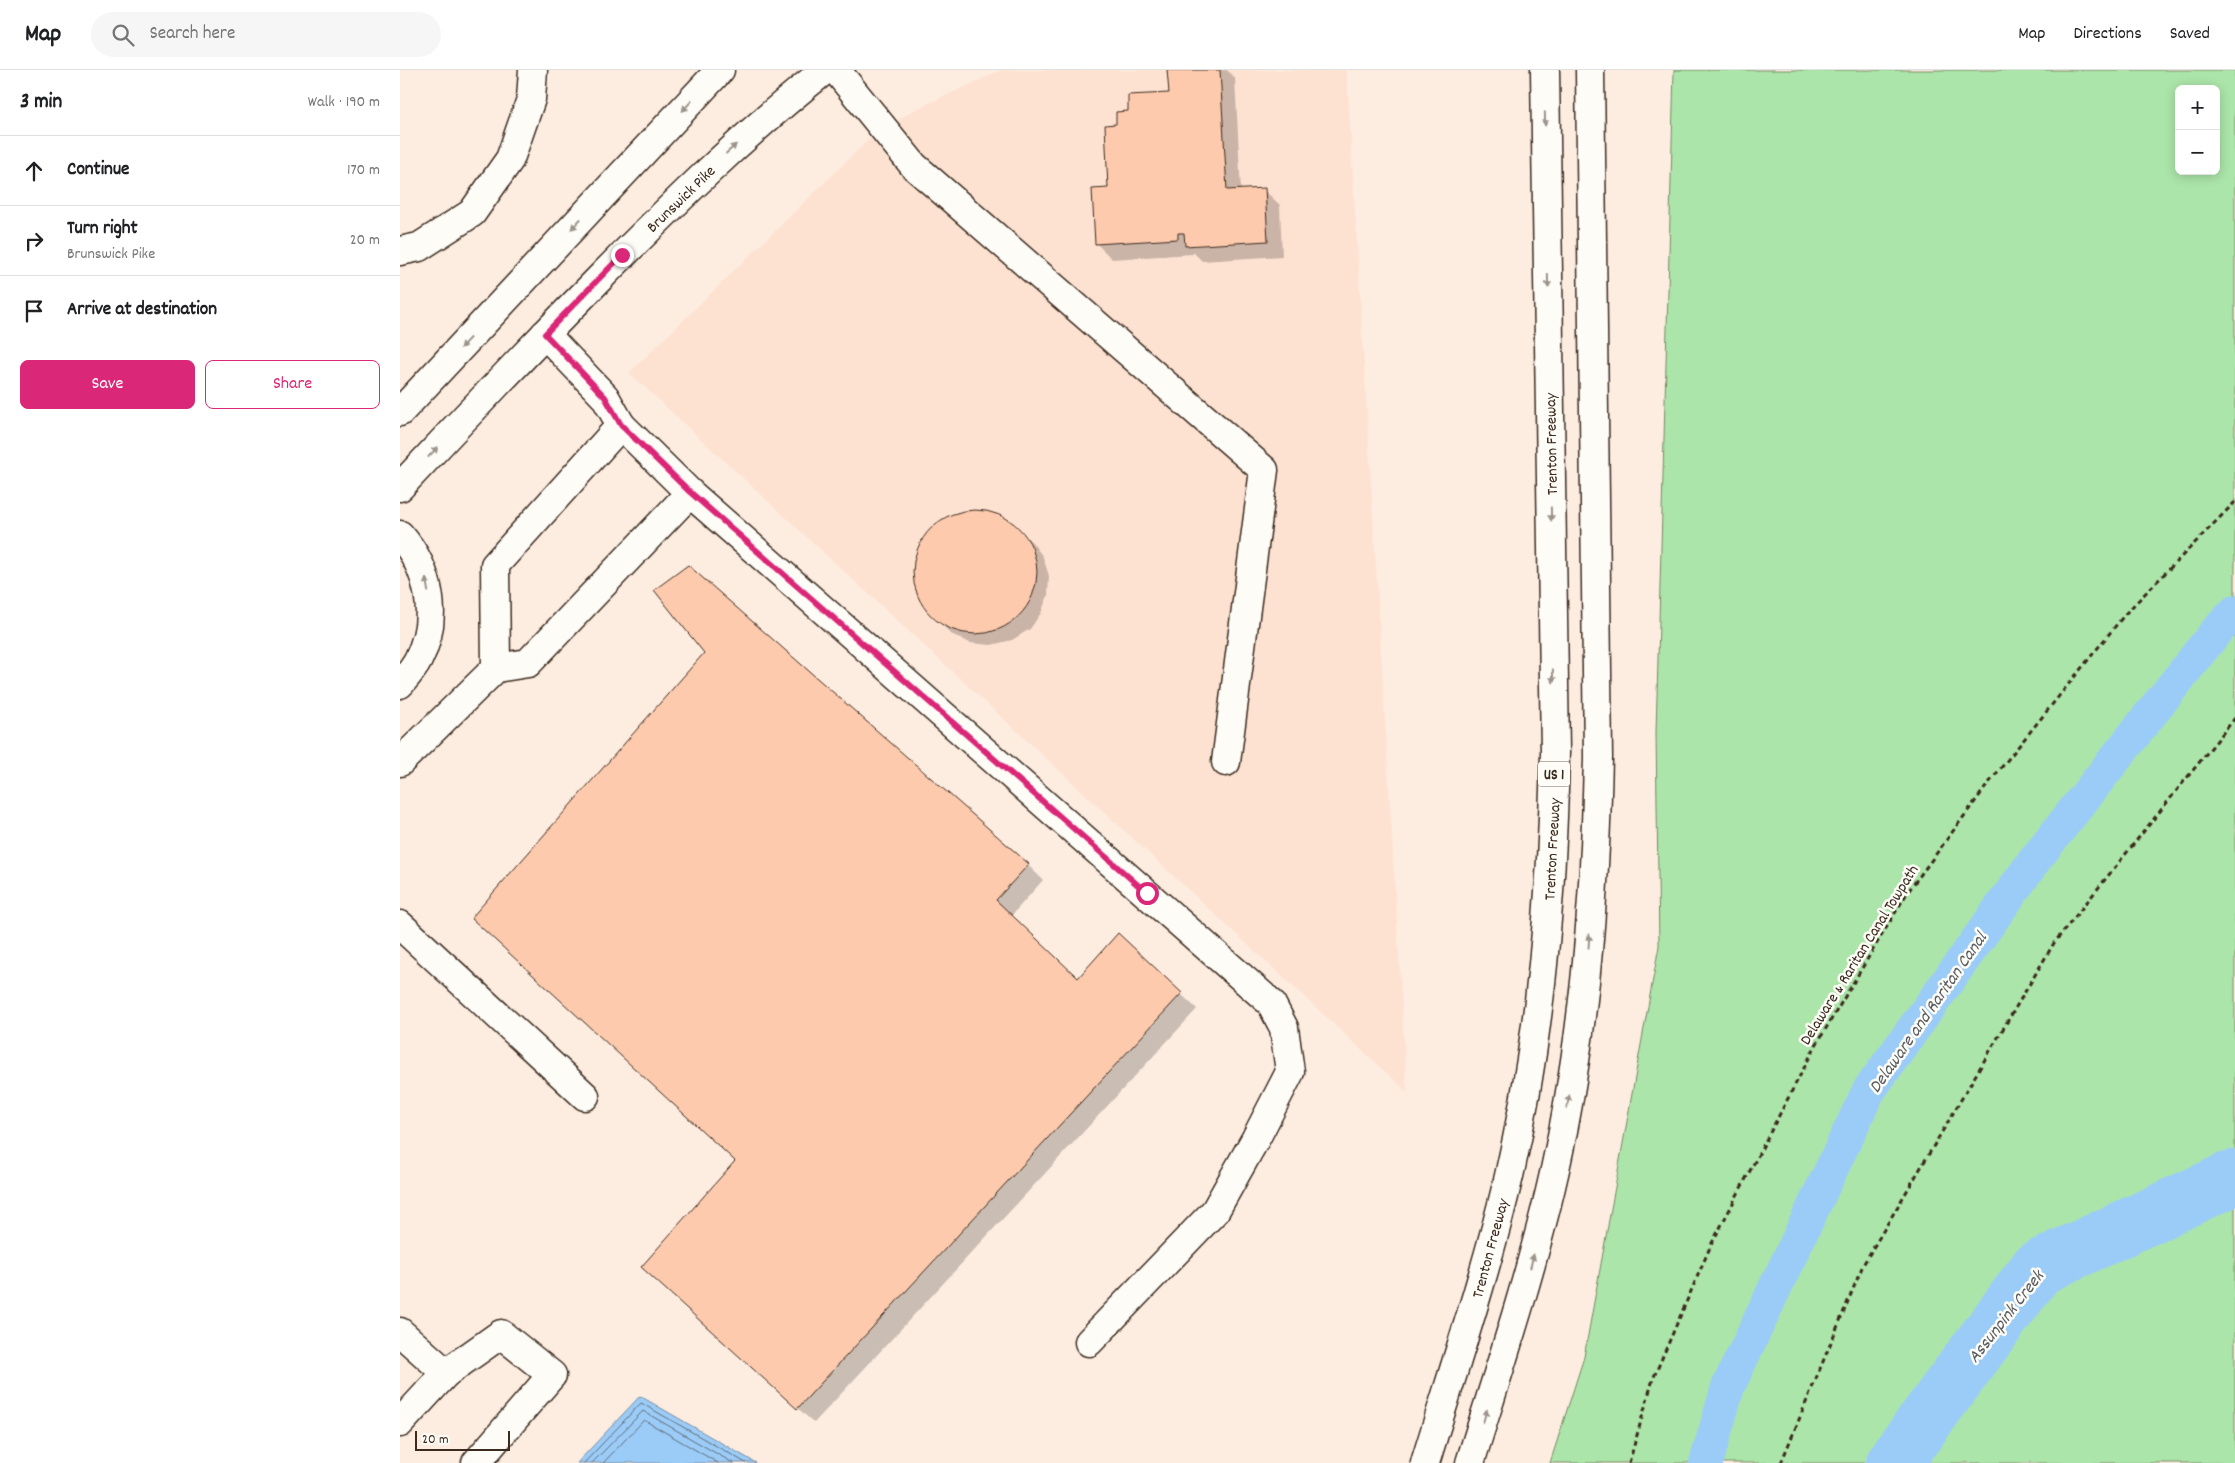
<!DOCTYPE html>
<meta charset="utf-8">
<style>
:root{--surface:#fff;--page:#f6f6f6;--text:#202124;--muted:#757577;--line:#e0e0e0;--accent:#db2777}
body{margin:0;font-family:Dekko,sans-serif;background:var(--page);color:var(--text)}
.controls{position:absolute;right:15px;top:15px;display:grid;overflow:hidden;border-radius:8px;box-shadow:0 2px 12px #0003}
.controls button{width:45px;height:45px;display:grid;place-items:center;padding:0;border:0;border-bottom:1px solid var(--line);background:var(--surface);color:var(--text);font:25px sans-serif}
.scale{position:absolute;left:15px;bottom:12px;width:95px;box-sizing:border-box;padding-left:5px;border:2px solid #3b2a1e;border-top:0;font-size:14px;line-height:18px;white-space:nowrap;color:#3b2a1e;-webkit-text-stroke:4px #fdfcf7;paint-order:stroke}
.stop{position:absolute;width:15px;height:15px;margin:-11px;border:4px solid #db2777;border-radius:50%;background:#fff}
.stop.end{background:#db2777;border-color:#fff;box-shadow:0 1px 5px #0008}
.list{margin:0;padding:0;list-style:none}
h2{display:flex;justify-content:space-between;align-items:center;height:65px;margin:0;padding:0 20px;font-size:21px}
h2 small{font-size:16px;font-weight:400;color:var(--muted)}
.list li{display:grid;grid-template-columns:32px 1fr auto;gap:15px;align-items:center;box-sizing:border-box;height:70px;padding:0 20px;border-top:1px solid var(--line)}
.list b{display:block;font-size:19px;white-space:nowrap}
.list p{margin:0;font-size:16px;white-space:nowrap;color:var(--muted)}
.list em{font-size:16px;font-style:normal;color:var(--muted)}
.actions{display:flex;gap:10px;padding:15px 20px}
.actions a{flex:1;padding:11px 0;border:1px solid var(--accent);border-radius:8px;text-align:center;font-size:18px;color:var(--accent)}
.actions .main{background:var(--accent);color:#fff}
.icon{flex:none;width:28px;height:28px;fill:none;stroke:currentColor;stroke-width:2;stroke-linecap:round;stroke-linejoin:round}
.map{position:relative;flex:none;width:1835px;height:1393px;overflow:hidden}
header{display:flex;align-items:center;gap:30px;box-sizing:border-box;height:70px;padding:0 25px;background:var(--surface);border-bottom:1px solid var(--line)}
header strong{font-size:24px}
nav{display:flex;gap:28px;margin-inline-start:auto;font-size:18px}
.search{width:350px;height:45px;background:var(--page);display:flex;align-items:center;gap:12px;box-sizing:border-box;padding:0 18px;border-radius:28px;color:var(--muted);font-size:19px}
main{display:flex}
aside{flex:1;background:var(--surface)}
.map>svg:first-child{display:block}
.built{fill:#fde2d1}
.green{fill:#ace5a9;stroke:#748864;fill-rule:evenodd}
.water{fill:#9bccf8;stroke:#758ba1}
.shadow{fill:#0003}
.lines{fill:none;stroke-linecap:round;stroke-linejoin:round}
.shore{stroke:#616b75;stroke-width:1}
.canal{stroke:#9bccf8;stroke-width:34}
.river{stroke:#9bccf8;stroke-width:56}
.building{fill:#fdcaad;stroke:#3b2a1e}
.minor-casing{stroke:#3b2a1e;stroke-width:31}
.major-casing{stroke:#3b2a1e;stroke-width:31}
.highway-casing{stroke:#3b2a1e;stroke-width:31}
.path{stroke:#3b2a1e;stroke-width:3;stroke-dasharray:5 4;stroke-linecap:butt}
.minor{stroke:#fdfcf7;stroke-width:28}
.major{stroke:#fdfcf7;stroke-width:28}
.highway{stroke:#fdfcf7;stroke-width:28}
.oneway{fill:#9c938a}
.route{stroke:#db2777;stroke-width:6}
.labels{text-anchor:middle;stroke-width:5;stroke-linejoin:round;paint-order:stroke}
.shield{fill:#fdfcf7;stroke:#75695f;stroke-width:1}
.shield-label{font-size:15px;font-weight:bold;fill:#3b2a1e}
.street-label{font-size:16px;fill:#3b2a1e;stroke:#fdfcf7}
.water-label{font-size:18px;font-style:italic;fill:#585b5f;stroke:#fdfcf7}
</style>
<header>
<strong>Map</strong>
<div class="search"><svg class="icon" aria-label="search" viewBox="0 0 24 24"><circle cx="10" cy="10" r="6"/><path d="M15 15l6 6"/></svg>Search here</div>
<nav><a>Map</a><a>Directions</a><a>Saved</a></nav>
</header>
<main>
<aside>
<h2>3 min<small>Walk · 190 m</small></h2>
<ul class="list">
<li><svg class="icon" aria-label="ahead" viewBox="0 0 24 24"><path d="M12 20V5M6 11l6-6 6 6"/></svg><div><b>Continue</b></div><em>170 m</em></li>
<li><svg class="icon" aria-label="right" viewBox="0 0 24 24"><path d="M7 20v-9h11M14 6l5 5-5 5"/></svg><div><b>Turn right</b><p>Brunswick Pike</p></div><em>20 m</em></li>
<li><svg class="icon" aria-label="arrive" viewBox="0 0 24 24"><path d="M6 21V4h12l-3 4 3 4H6"/></svg><div><b>Arrive at destination</b></div></li>
</ul>
<div class="actions"><a class="main">Save</a><a>Share</a></div>
</aside>
<div class="map">
<svg width="1835" height="1393" viewBox="0 0 1835 1393">
<rect width="100%" height="100%" fill="#fdede1"/>
<filter id="ink" filterUnits="userSpaceOnUse"><feTurbulence type="fractalNoise" baseFrequency=".02" numOctaves="2"/><feDisplacementMap in="SourceGraphic" scale="10" xChannelSelector="R" yChannelSelector="G"/><feConvolveMatrix kernelMatrix="1 2 1 2 8 2 1 2 1" color-interpolation-filters="sRGB"/></filter>
<g filter="url(#ink)">
<polygon class="built" points="601,0 947,0 1007,1022 229,303 468,70 510,42"/>
<path class="green" d="M1274,0H1835V1393H1150L1184,1287L1259,876L1256,663ZM1779,19H1816V101H1779Z"/>
<polygon class="water" points="240,1326 356,1393 177,1393"/>
<g class="shadow">
<polygon points="769,0 827,0 835,8 841,121 864,120 880,135 882,186 802,191 793,182 793,184 712,189 696,173 710,120 718,55 730,42 770,24"/>
<polygon points="565,441 585,441 603,447 632,472 643,487 649,506 648,525 641,543 630,559 612,570 591,575 570,573 551,564 524,537 516,517 514,496 519,476 531,459 547,447"/>
<polygon points="628,795 643,810 611,846 679,910 718,865 797,939 414,1353 258,1212 336,1092 88,863"/>
</g>
<g class="lines">
<g class="shore">
<polyline points="184,1393 241,1333 346,1393"/>
<polyline points="192,1393 243,1341 333,1393"/>
<polyline points="203,1393 244,1350 318,1393"/>
</g>
<polyline class="canal" points="1306,1393 1328,1317 1468,1022 1634,791 1814,564 1835,542"/>
<polyline class="river" points="1494,1393 1638,1198 1835,1107"/>
</g>
<g class="building">
<polygon points="767,0 820,0 827,120 865,118 868,171 785,176 784,163 778,163 778,169 695,174 692,119 708,118 705,55 716,54 716,42 728,41 728,25 769,23"/>
<circle cx="575" cy="502" r="62"/>
<polygon points="288,495 629,794 596,830 678,908 718,863 782,923 397,1339 241,1197 335,1091 71,848 304,583 254,520"/>
</g>
<g class="lines">
<defs>
<g id="minor">
<polyline points="436,0 514,96 864,400 826,692"/>
<polyline points="0,181 19,177 72,143 110,89 131,29 133,0"/>
<polyline points="290,423 871,933 884,958 890,1002 856,1068 815,1141 689,1272"/>
<polyline points="96,598 128,593 290,423 221,355"/>
<polyline points="0,692 96,598 95,495 221,355 205,327 145,264"/>
<polyline points="0,855 185,1026"/>
<polyline points="0,1262 46,1303 0,1353"/>
<polyline points="46,1303 101,1264 152,1305 76,1393"/>
</g>
<g id="major">
<polyline points="0,342 320,0"/>
<path d="M0,417C65,347 131,278 198,210C271,136 344,64 425,0"/>
<path d="M0,465C30,499 40,548 18,590C14,598 6,607 0,614"/>
</g>
<g id="highway">
<path d="M1025,1393C1054,1298 1086,1203 1109,1106C1141,967 1152,825 1155,682L1145,0"/>
<path d="M1070,1393C1098,1303 1128,1213 1150,1121C1184,979 1195,833 1198,687L1190,0"/>
</g>
</defs>
<use href="#minor" class="minor-casing"/>
<use href="#major" class="major-casing"/>
<use href="#highway" class="highway-casing"/>
<g class="path">
<polyline points="1229,1393 1253,1309 1311,1175 1416,975 1507,823 1588,714 1726,543 1835,432"/>
<polyline points="1381,1393 1463,1195 1654,873 1835,648"/>
</g>
<use href="#minor" class="minor"/>
<use href="#major" class="major"/>
<use href="#highway" class="highway"/>
</g>
<defs><path id="oneway-solid" d="M-6-.8H1V-3.2L6.5 0L1 3.2V.8H-6Z" transform="scale(1.25)"/></defs>
<g class="oneway">
<use href="#oneway-solid" transform="translate(287 36) rotate(133)"/>
<use href="#oneway-solid" transform="translate(1145 49) rotate(89)"/>
<use href="#oneway-solid" transform="translate(331 79) rotate(-42)"/>
<use href="#oneway-solid" transform="translate(176 154) rotate(133)"/>
<use href="#oneway-solid" transform="translate(1148 211) rotate(89)"/>
<use href="#oneway-solid" transform="translate(65 273) rotate(133)"/>
<use href="#oneway-solid" transform="translate(33 382) rotate(-47)"/>
<use href="#oneway-solid" transform="translate(1151 444) rotate(89)"/>
<use href="#oneway-solid" transform="translate(27 515) rotate(-100)"/>
<use href="#oneway-solid" transform="translate(1153 606) rotate(89)"/>
<use href="#oneway-solid" transform="translate(1189 871) rotate(-86)"/>
<use href="#oneway-solid" transform="translate(1168 1032) rotate(-79)"/>
<use href="#oneway-solid" transform="translate(1132 1191) rotate(-76)"/>
<use href="#oneway-solid" transform="translate(1085 1346) rotate(-73)"/>
</g>
</g>
<g class="lines" filter="url(#ink)">
<polyline class="route" points="222,185 145,264 205,327 221,355 290,422 747,823"/>
</g>
<g class="labels">
<rect class="shield" x="1138" y="691.5" width="32" height="25" rx="4"/>
<g class="shield-label">
<text x="1154" y="709">US 1</text>
</g>
<g class="street-label">
<text transform="translate(280 128) rotate(-44)" y="6">Brunswick Pike</text>
<text transform="translate(1150 374) rotate(-91)" y="6">Trenton Freeway</text>
<text transform="translate(1151 779) rotate(-87)" y="6">Trenton Freeway</text>
<text transform="translate(1458 884) rotate(-58)" y="6">Delaware &amp; Raritan Canal Towpath</text>
<text transform="translate(1089 1178) rotate(-75)" y="6">Trenton Freeway</text>
</g>
<g class="water-label">
<text transform="translate(1527 942) rotate(-55)" y="6">Delaware and Raritan Canal</text>
<text transform="translate(1605 1246) rotate(-52)" y="6">Assunpink Creek</text>
</g>
</g>
</svg>
<div class="controls">
<button>+</button>
<button>−</button>
</div>
<div class="scale">20 m</div>
<div class="stop" style="left:747px;top:823px"></div>
<div class="stop end" style="left:222px;top:185px"></div>
</div>
</main>
